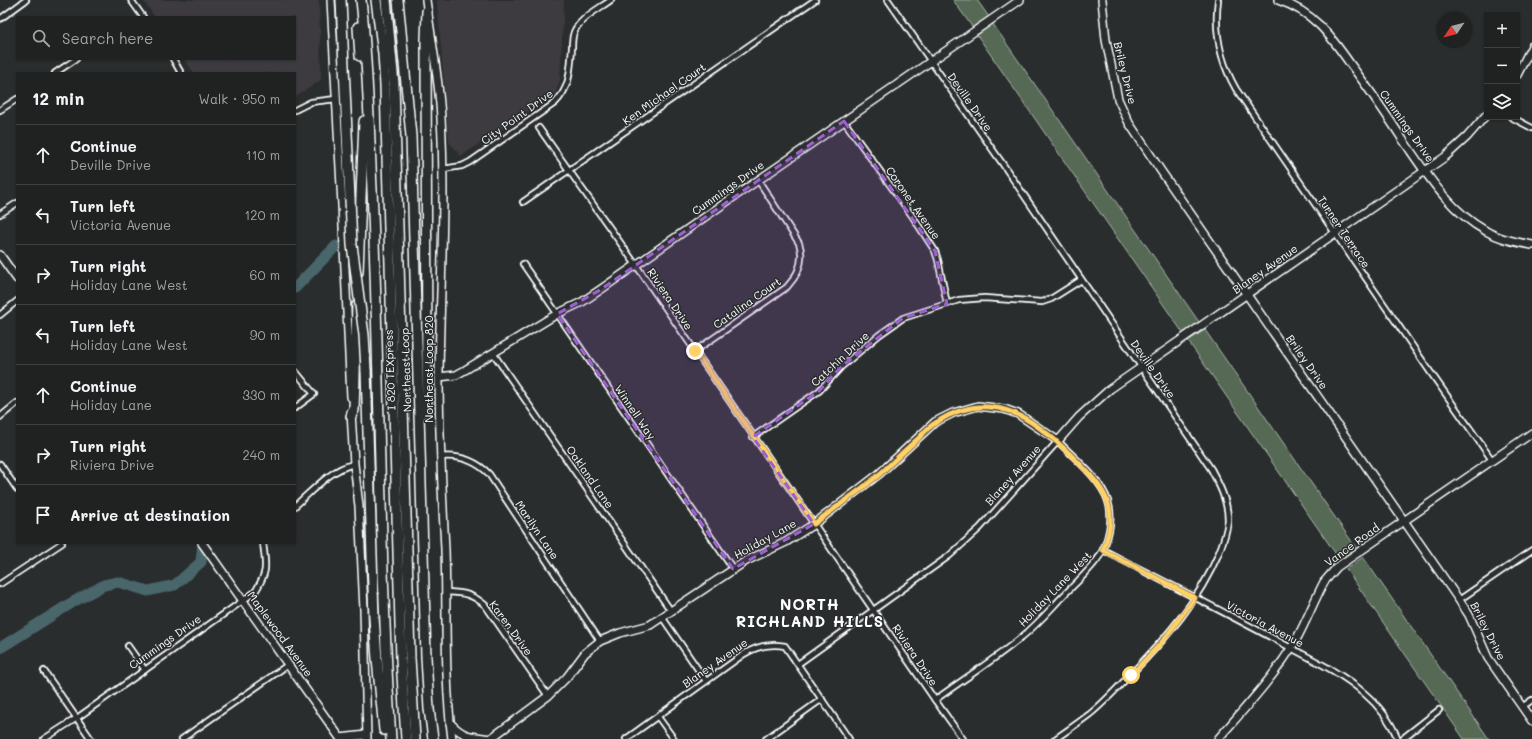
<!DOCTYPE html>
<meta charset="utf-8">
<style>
:root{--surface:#202222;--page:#2d2f2f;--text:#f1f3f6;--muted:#a2a4a5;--line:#3d3f40}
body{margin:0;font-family:Mali,sans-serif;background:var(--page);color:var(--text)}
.controls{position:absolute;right:12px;top:12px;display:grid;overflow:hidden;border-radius:0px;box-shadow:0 1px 3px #0004}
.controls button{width:36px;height:36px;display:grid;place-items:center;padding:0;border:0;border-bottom:1px solid var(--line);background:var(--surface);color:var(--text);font:20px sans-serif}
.compass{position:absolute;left:1436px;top:12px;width:36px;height:36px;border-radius:50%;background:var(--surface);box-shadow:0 1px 3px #0004;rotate:235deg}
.stop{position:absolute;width:12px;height:12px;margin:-9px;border:3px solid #ffd166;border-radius:50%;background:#fff}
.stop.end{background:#ffd166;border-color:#fff;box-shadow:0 1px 4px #0008}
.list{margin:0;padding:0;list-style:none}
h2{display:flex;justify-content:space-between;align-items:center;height:52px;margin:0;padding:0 16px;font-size:17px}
h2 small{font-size:13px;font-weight:400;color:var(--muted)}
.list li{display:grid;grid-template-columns:26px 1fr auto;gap:12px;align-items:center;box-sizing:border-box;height:60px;padding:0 16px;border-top:1px solid var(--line)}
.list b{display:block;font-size:15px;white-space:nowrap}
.list p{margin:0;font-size:13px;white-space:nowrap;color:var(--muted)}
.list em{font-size:13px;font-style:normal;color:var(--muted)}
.icon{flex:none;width:22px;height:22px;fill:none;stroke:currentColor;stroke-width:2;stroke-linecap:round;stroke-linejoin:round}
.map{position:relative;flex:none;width:1532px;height:739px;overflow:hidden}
.search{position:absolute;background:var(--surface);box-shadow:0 1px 3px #0004;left:16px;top:16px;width:280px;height:44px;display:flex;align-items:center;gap:10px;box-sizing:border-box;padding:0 14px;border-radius:0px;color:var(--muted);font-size:15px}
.panel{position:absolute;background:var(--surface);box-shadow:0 1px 3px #0004;left:16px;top:72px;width:280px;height:472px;border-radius:0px}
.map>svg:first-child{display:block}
.built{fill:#3d3b40}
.green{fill:#556954;stroke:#aab4aa}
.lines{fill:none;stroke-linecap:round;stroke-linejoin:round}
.river{stroke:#48666b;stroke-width:11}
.street-casing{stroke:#fff;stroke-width:8}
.secondary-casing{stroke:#fff;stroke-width:10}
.highway-casing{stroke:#fff;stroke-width:12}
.street{stroke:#2a2d2e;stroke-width:4.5}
.secondary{stroke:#2a2d2e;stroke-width:7}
.highway{stroke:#2a2d2e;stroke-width:9}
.highway-bridge-casing{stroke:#fff;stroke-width:12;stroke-linecap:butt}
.highway-bridge{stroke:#2a2d2e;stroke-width:9}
.route{stroke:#ffd166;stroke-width:5}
.marked{fill:#9c61cf;fill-opacity:0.2;stroke:#9c61cf;stroke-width:3;stroke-dasharray:8 5;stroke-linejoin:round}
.labels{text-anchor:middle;stroke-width:3;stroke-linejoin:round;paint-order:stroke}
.street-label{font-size:11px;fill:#fff;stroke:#2a2d2e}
.district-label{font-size:15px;font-weight:bold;letter-spacing:1px;fill:#fff;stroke:#2a2d2e}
</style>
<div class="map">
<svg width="1532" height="739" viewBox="0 0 1532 739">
<rect width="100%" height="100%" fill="#2a2d2e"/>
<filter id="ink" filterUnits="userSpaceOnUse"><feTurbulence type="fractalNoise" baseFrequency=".025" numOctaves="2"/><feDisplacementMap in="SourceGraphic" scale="8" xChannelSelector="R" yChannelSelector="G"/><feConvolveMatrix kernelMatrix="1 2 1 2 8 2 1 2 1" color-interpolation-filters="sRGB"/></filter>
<g filter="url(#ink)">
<g class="built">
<polygon points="143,0 319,0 321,72 321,80 295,97 295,73 194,73 184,59 295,59 295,17 155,17"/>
<polygon points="437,0 564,0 560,80 556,92 551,97 461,156 449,142"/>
</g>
<g class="green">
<polygon points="953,0 977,0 989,17 973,28"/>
<polygon points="993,24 1199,322 1183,333 977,35"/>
<polygon points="1205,330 1357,549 1340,560 1188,341"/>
<polygon points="1363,557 1489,739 1464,739 1346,569"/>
</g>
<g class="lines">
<g class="river">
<polyline points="295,288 336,246"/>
<polyline points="0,648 73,602 104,585 118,582 148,591 175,585 201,562 203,543"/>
</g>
<defs>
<g id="street">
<polyline points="131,0 143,17"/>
<path d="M888,0L1002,163L1211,469C1219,484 1228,501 1228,520C1227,532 1223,543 1218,555C1199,600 1167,637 1133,672C1119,686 1105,702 1090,714C1078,723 1067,731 1055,739"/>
<path d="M1218,0C1214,32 1220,61 1236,89L1431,373L1492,460"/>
<polyline points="0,19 26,0"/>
<polyline points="173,59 181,73"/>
<polyline points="55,73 76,59"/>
<polyline points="0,110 17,99"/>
<polyline points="295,110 311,102 336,99"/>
<polyline points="1511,117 1532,128"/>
<polyline points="844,121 913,217 935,251 938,260 947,304"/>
<polyline points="539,128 636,265 935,700 963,739"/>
<path d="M443,169L462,166L470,162L555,103C571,87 570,69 572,48C572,42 572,35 575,30C582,17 600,8 611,0"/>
<polyline points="523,202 815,0"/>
<polyline points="0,214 17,203"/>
<polyline points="523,264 733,569"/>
<polyline points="0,315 17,301"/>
<path d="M695,351L787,287C799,274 805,260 799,243L758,180"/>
<polyline points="493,353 671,611"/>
<polyline points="295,408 314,394 296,372"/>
<polyline points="0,417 17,403"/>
<polyline points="753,437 819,391 841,367 879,335 903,318 959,300 984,298 1042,302 1051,299 1081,280"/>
<path d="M440,457C459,455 476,461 489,474L600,641"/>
<polyline points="0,464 17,489"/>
<path d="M295,506C313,490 331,469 354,464"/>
<path d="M1103,550C1161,580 1220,610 1278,641C1307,657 1339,671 1364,693C1378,705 1391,722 1398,739"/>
<polyline points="0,584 62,543"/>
<path d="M445,592C463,593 471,593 485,605L548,696"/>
<polyline points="1459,600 1532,550"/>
<polyline points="662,617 706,681"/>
<polyline points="128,646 145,670"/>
<path d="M798,664L949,556L980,528L1058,441C1074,458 1101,479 1108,501C1114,519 1108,542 1099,557C1090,570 1077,582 1066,593C1052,607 1039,623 1023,636C995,659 964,679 935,700"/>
<polyline points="44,671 91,739"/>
<polyline points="1522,707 1532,700"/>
<polyline points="658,717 674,739"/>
<path d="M44,739L77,718L255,592C268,571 266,567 263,543"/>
<polyline points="182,739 289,664"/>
<path d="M626,739L744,654C757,646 770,643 785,646L849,739"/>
<polyline points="766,739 822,699"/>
<polyline points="1402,739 1439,710"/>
</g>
<g id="secondary">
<polyline points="331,0 342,205 351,397"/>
<path d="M426,0C431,39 439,78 441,118C446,203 440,289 439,375C439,433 442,491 445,549C447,612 444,676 452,739"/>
<polyline points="1102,0 1106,40 1118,99 1129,123 1161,171 1459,600 1469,615 1488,658 1532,721"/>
<path d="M1278,0C1314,12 1330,35 1351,65C1369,89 1386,114 1403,140C1426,173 1449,211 1486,231C1500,239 1516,242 1532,245"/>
<polyline points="1517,75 1532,46"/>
<polyline points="0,255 17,279"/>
<polyline points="439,377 456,375 465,370 557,314 582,302 600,290 725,203 1020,0"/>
<polyline points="351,412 354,464 359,506 364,610 367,739"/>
<polyline points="202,543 340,738 366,735"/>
<path d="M450,723C466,739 470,735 491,739"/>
<polyline points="490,739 548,696 567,677 585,653 600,641 620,633 650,625 746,561 786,542 814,524 879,474 935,422 953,413 978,406 1004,409 1018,414 1058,441 1079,417 1110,389 1445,157 1467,137 1487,114"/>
<path d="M1218,739C1245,708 1275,676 1296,640C1306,622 1314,601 1324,582L1337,567L1532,433"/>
</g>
<g id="highway">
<polyline points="341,0 350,199"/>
<path d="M361,0C368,63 369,126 372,189C380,372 379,556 391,739"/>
<polyline points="376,0 383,54 385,85 401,659 406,739"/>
<polyline points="386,0 394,84 410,658 415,739"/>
<polyline points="398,0 411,136 426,657 429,709 433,739"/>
<polyline points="358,27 360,56"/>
<polyline points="358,272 364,121"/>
<polyline points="366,370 374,618 377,659 384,730"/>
<polyline points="421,415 427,401 426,40 427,11"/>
<polyline points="351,416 354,410 357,305"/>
</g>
</defs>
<use href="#street" class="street-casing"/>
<use href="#secondary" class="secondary-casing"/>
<use href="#highway" class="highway-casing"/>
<use href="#street" class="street"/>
<use href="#secondary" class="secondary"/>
<use href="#highway" class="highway"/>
<defs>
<polyline id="highway-bridge" points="350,199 352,245 364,335 366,370"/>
</defs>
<use href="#highway-bridge" class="highway-bridge-casing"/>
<use href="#highway-bridge" class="highway-bridge"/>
</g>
</g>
<g class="lines" filter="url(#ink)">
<path class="route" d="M695,351L814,524C836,507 860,491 881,473C894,461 906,449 919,438C924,432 930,426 937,422C995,384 1039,423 1080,464C1108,492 1119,511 1103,550L1195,598L1162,642L1131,675"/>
</g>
<path class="marked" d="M844,121L935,251L947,304L903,318L841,367L819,391L753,437L814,524L733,569L557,314L600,290Z"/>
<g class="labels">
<g class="street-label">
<text transform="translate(1125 73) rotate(76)" y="4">Briley Drive</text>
<text transform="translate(664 94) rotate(-35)" y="4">Ken Michael Court</text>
<text transform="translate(970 102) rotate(55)" y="4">Deville Drive</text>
<text transform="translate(517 117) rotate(-36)" y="4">City Point Drive</text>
<text transform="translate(1407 126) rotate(55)" y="4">Cummings Drive</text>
<text transform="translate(728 188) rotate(-35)" y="4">Cummings Drive</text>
<text transform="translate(913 203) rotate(55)" y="4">Coronet Avenue</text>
<text transform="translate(1344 232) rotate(56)" y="4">Turner Terrace</text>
<text transform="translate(1265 269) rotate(-35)" y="4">Blaney Avenue</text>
<text transform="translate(670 299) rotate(56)" y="4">Riviera Drive</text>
<text transform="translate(747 303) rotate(-35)" y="4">Catalina Court</text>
<text transform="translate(840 359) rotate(-43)" y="4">Catchin Drive</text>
<text transform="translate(1307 362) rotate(55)" y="4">Briley Drive</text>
<text transform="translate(429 369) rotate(-90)" y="4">Northeast Loop 820</text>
<text transform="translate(1153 369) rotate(55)" y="4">Deville Drive</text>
<text transform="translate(390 370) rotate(-92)" y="4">I 820 TEXpress</text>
<text transform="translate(406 370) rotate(-92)" y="4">Northeast Loop</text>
<text transform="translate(635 412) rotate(56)" y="4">Winnell Way</text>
<text transform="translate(1013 475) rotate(-48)" y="4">Blaney Avenue</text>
<text transform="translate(590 477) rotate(55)" y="4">Oakland Lane</text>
<text transform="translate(537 530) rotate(56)" y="4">Marilyn Lane</text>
<text transform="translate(765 539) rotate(-29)" y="4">Holiday Lane</text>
<text transform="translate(1352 545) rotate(-36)" y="4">Vance Road</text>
<text transform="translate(1055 589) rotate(-46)" y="4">Holiday Lane West</text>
<text transform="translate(1265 624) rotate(28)" y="4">Victoria Avenue</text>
<text transform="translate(511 628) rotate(54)" y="4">Karen Drive</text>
<text transform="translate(1488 631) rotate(63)" y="4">Briley Drive</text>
<text transform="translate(280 634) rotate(54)" y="4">Maplewood Avenue</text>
<text transform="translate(165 642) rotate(-35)" y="4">Cummings Drive</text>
<text transform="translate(915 655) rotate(56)" y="4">Riviera Drive</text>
<text transform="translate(715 663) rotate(-35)" y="4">Blaney Avenue</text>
</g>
<g class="district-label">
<text x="810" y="610">NORTH<tspan x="810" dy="17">RICHLAND HILLS</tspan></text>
</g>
</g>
</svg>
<div class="controls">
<button>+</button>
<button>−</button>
<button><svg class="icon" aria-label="layers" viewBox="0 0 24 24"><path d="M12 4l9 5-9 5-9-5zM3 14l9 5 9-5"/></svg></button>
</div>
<svg class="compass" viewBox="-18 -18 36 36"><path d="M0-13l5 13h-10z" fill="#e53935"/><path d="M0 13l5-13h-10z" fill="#a2a4a5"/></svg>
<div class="stop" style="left:1131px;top:675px"></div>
<div class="stop end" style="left:695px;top:351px"></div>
<div class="search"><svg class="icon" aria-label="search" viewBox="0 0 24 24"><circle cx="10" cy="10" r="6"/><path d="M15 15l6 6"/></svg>Search here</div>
<section class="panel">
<h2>12 min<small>Walk · 950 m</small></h2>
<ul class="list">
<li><svg class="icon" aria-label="ahead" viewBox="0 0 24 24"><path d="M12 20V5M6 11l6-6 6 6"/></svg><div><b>Continue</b><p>Deville Drive</p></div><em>110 m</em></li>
<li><svg class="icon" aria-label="left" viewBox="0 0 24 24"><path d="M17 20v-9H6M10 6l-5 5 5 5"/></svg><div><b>Turn left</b><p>Victoria Avenue</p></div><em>120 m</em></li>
<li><svg class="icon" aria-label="right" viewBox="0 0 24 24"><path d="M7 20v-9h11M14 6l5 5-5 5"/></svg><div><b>Turn right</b><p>Holiday Lane West</p></div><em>60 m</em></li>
<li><svg class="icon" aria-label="left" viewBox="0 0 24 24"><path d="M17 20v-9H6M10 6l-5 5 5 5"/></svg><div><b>Turn left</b><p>Holiday Lane West</p></div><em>90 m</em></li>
<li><svg class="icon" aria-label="ahead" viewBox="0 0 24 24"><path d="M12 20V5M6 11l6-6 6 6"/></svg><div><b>Continue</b><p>Holiday Lane</p></div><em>330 m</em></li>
<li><svg class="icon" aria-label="right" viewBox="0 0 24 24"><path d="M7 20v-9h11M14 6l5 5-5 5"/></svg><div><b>Turn right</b><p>Riviera Drive</p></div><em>240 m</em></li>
<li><svg class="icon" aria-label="arrive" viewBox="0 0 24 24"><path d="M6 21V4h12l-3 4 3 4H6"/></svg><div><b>Arrive at destination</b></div></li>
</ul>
</section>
</div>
